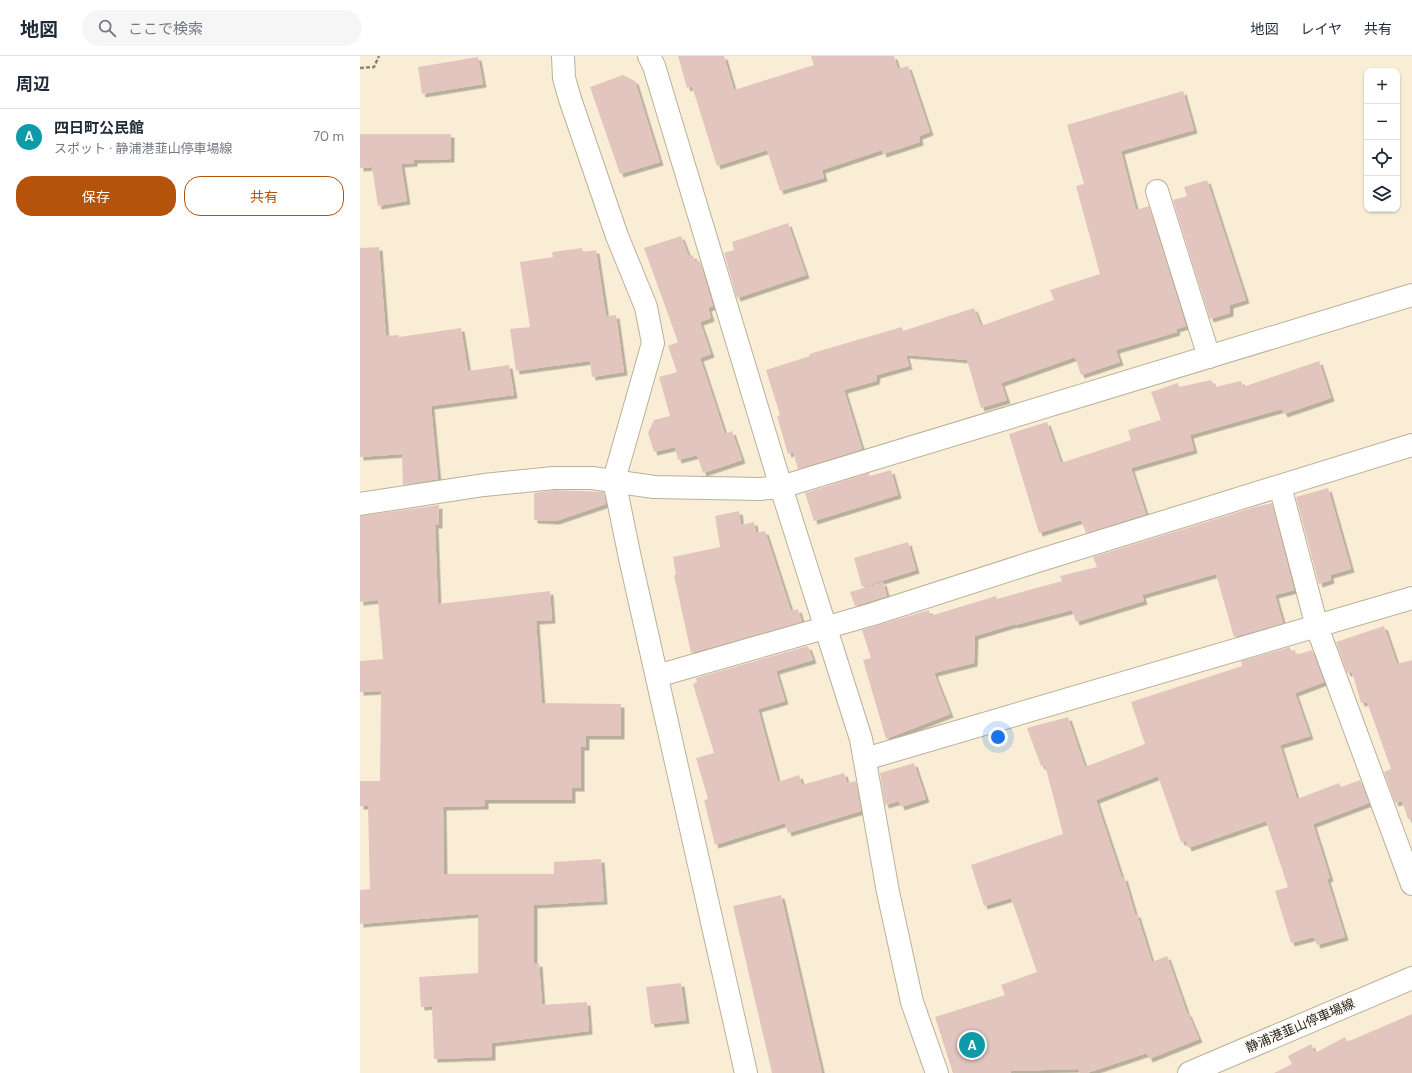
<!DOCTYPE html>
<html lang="ja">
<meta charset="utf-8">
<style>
:root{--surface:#fff;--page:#f6f6f7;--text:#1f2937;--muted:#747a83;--line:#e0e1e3;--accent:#b45309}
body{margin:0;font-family:"DM Sans","Noto Sans JP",sans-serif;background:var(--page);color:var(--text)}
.controls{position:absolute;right:12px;top:12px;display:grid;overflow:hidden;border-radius:8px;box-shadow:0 1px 3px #0004}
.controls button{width:36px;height:36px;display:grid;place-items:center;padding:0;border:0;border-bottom:1px solid var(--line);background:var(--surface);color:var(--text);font:20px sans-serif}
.you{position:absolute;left:638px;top:681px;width:14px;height:14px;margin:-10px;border:3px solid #fff;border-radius:50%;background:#1a73e8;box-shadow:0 0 0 6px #1a73e833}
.badge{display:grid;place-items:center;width:26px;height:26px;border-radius:50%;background:var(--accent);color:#fff;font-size:13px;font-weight:700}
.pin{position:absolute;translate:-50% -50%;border:2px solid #fff;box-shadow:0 1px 4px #0006}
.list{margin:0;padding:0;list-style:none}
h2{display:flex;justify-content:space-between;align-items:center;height:52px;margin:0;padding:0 16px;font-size:17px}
h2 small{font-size:13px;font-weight:400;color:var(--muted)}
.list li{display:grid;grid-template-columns:26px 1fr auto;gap:12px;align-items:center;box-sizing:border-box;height:56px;padding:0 16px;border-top:1px solid var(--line)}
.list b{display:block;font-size:15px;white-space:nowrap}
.list p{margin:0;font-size:13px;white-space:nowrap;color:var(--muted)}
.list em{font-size:13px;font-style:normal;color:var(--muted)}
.actions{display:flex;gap:8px;padding:12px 16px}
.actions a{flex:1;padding:9px 0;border:1px solid var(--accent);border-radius:16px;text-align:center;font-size:14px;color:var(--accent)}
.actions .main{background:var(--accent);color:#fff}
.icon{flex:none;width:22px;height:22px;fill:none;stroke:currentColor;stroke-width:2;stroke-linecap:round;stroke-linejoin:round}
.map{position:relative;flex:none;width:1052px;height:1017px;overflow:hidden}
header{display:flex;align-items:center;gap:24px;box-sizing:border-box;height:56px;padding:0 20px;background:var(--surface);border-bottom:1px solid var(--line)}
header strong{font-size:19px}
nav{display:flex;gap:22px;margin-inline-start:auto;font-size:14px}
.search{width:280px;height:36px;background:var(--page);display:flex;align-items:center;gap:10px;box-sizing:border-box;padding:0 14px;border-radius:22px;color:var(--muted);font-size:15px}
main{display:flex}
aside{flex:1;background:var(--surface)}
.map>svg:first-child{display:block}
.building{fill:#e3c5bf;filter:url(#shadow)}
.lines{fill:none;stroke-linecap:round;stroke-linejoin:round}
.minor-casing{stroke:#bbb098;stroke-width:24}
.secondary-casing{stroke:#bbb098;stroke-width:24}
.path{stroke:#8e8675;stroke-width:2.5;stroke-dasharray:4 2;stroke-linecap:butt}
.minor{stroke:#fff;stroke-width:22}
.secondary{stroke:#fff;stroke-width:22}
.labels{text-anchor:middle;stroke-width:4;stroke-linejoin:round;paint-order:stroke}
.street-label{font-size:13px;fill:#211d14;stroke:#fefcf7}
</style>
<header>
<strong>地図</strong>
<div class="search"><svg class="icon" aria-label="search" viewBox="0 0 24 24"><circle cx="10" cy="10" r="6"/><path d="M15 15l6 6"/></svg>ここで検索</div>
<nav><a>地図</a><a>レイヤ</a><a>共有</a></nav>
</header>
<main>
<aside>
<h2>周辺<small></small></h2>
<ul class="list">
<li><span class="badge" style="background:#0f9aa8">A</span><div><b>四日町公民館</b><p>スポット · 静浦港韮山停車場線</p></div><em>70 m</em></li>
</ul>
<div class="actions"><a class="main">保存</a><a>共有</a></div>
</aside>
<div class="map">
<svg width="1052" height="1017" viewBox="0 0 1052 1017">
<defs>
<filter id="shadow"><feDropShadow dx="3.5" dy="3.5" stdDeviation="0" flood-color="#0004"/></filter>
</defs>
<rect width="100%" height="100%" fill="#f9eed5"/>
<g class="building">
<polygon points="318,0 364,0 374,34 454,9 451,0 534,0 538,13 548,10 570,76 559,80 560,86 523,98 522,94 462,114 464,122 420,135 407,94 357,110 332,30 327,32"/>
<polygon points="118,1 123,28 62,38 58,11"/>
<polygon points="263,19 275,25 300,106 260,118 230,31"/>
<polygon points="823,35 834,74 761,95 776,154 789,150 826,270 816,273 817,276 756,294 760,306 721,319 715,301 641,327 647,344 621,352 607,304 546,299 549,310 517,319 516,325 484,334 502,393 438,413 433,396 428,398 417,360 420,359 406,314 450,300 449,298 542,271 543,275 614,252 621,270 694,244 690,234 740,218 716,130 724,128 707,69"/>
<polygon points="0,78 91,78 91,103 54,104 54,107 41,108 47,145 18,150 12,111 0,112"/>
<polygon points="847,124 886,244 870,249 870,257 850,263 813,144 827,140 824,131"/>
<polygon points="428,167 446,219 377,242 364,197 374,194 372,186"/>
<polygon points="321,180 329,201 333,199 335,206 340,205 353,250 348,252 351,262 340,266 351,298 340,302 365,378 372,375 382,404 343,417 337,399 318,404 315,391 294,396 288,377 294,364 310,360 299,321 317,316 308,290 318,286 284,192"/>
<polygon points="19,191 26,280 38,279 39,281 101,272 108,315 149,309 154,339 71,350 78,423 43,429 42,398 0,401 0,192"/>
<polygon points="222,192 223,196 236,194 246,260 256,259 264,316 232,321 230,305 156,315 150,273 170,271 160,206 193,201 192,196"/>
<polygon points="959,305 971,342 924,358 922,353 830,379 834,394 771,412 786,458 726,477 721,464 679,477 649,378 687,366 701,407 771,384 768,374 801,364 791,336 818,327 819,331 851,324 855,331 881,325 883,331"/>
<polygon points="531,414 538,439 454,465 445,437 509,417 510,420"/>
<polygon points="968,432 991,513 970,519 971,524 959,528 936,441"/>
<polygon points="195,434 244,436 246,448 196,465 174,464 174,437"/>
<polygon points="912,447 934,534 915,539 923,567 874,581 856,518 782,539 784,545 716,566 712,554 655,569 655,568 615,580 614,607 574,617 590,658 526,683 503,604 511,602 502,574 569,554 570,560 636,540 637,543 702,525 700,520 737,511 733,501 895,451"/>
<polygon points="79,449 79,469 75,469 78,548 190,535 192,564 176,565 182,647 261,648 261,680 226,680 226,691 221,691 221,732 212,732 212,744 125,744 125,750 83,751 84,818 194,818 194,806 241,803 244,845 174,849 174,908 179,907 182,949 227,946 229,975 132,987 132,1001 74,1003 72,950 61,951 59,921 118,917 118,858 0,868 0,834 10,833 8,750 0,750 0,725 20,725 21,635 0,636 0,605 23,603 18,544 0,546 0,460"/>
<polygon points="379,455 381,469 394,466 396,477 405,475 431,555 438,553 442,566 331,597 314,519 316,519 313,501 360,491 355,460"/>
<polygon points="548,486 556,514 502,531 494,502"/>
<polygon points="523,526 527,540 495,550 490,536"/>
<polygon points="1024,570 1037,608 1052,604 1052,763 1048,763 1042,745 1035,747 1024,716 1031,713 1007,646 1001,647 992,616 987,617 976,586"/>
<polygon points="448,590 453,604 416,615 425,645 398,653 418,726 439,719 442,729 484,717 487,727 496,725 501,755 428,777 425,767 355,789 344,744 348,743 336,702 354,697 333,628 337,626 336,622"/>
<polygon points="930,591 931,595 935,594 936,599 952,594 964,626 935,637 950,680 920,689 937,743 979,727 981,731 1000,724 1009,747 953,768 970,822 967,823 985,881 957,889 954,881 931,887 915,835 928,831 906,765 828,792 826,785 821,786 798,720 736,744 762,822 764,821 775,858 777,858 792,906 807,900 827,957 828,957 839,983 789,1003 787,997 727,1017 720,1017 718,1013 650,1015 651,1017 593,1017 575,961 645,939 641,929 677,916 651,842 624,850 611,809 703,778 685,709 681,710 667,672 708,661 725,711 785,688 771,646 882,610 881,605"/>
<polygon points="554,707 566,743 541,751 539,745 525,749 520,717"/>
<polygon points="421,839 462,1017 412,1017 373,850"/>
<polygon points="321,927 326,964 291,968 286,931"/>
<polygon points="1052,958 1052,1017 914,1017 932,1008 928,1000 951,988 955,997 985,981 987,986"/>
</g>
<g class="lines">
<defs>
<g id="minor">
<polyline points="203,0 204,22 210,43 257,180 286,251 293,287 254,424 270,502 386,1017"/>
<polyline points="289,0 294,10 421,431 501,683 528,836 552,946 577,1017"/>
<polyline points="797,135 849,301"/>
<polyline points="920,430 957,571 1052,828"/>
<polyline points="0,448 124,429 194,422 232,422 294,431 400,433 421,431 1052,239"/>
<polyline points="297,620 513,558 671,507 1052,389"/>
<polyline points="505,703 1052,542"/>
</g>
<polyline id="secondary" points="829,1017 1052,922"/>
</defs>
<use href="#minor" class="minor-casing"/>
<use href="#secondary" class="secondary-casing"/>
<polyline class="path" points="0,12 14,11 19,0"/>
<use href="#minor" class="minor"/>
<use href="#secondary" class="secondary"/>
</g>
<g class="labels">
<g class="street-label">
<text transform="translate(940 969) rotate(-23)" y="5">静浦港韮山停車場線</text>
</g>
</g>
</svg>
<div class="controls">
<button>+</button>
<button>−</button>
<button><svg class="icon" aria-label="locate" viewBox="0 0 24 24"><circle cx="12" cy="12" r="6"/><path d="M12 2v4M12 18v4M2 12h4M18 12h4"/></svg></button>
<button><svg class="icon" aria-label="layers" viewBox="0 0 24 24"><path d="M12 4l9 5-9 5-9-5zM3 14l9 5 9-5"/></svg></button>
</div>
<div class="you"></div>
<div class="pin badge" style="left:612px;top:989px;background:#0f9aa8">A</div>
</div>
</main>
